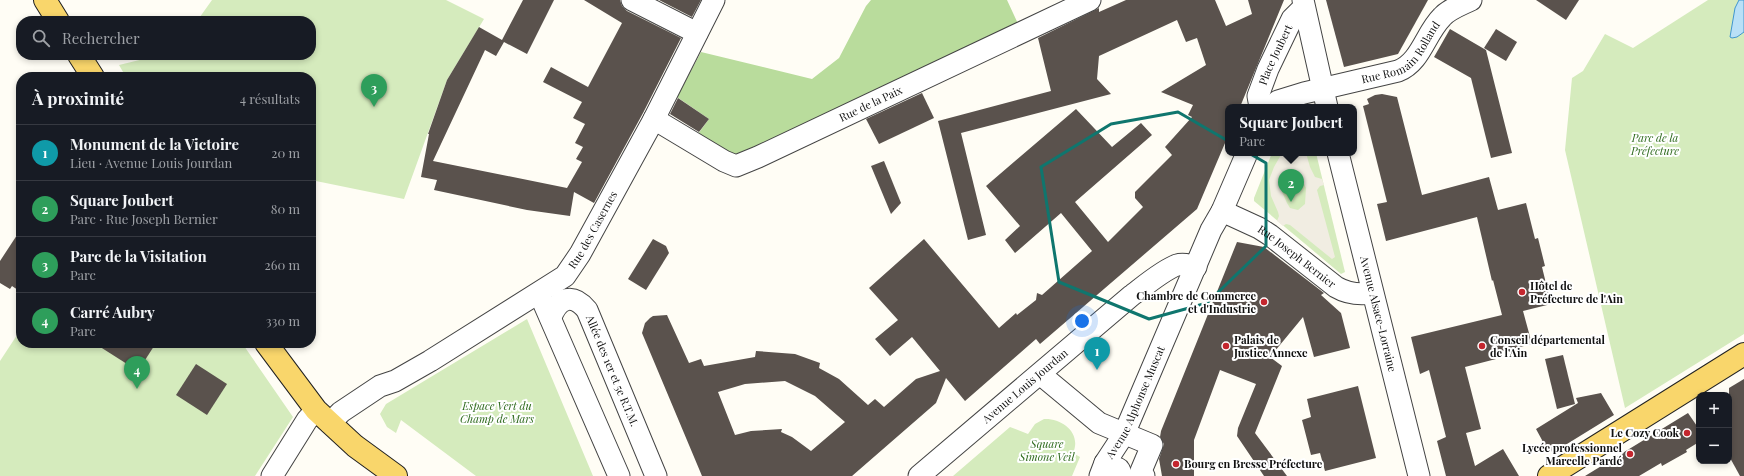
<!DOCTYPE html>
<html lang="fr">
<meta charset="utf-8">
<style>
:root{--surface:#171b24;--page:#20242c;--text:#f1f3f6;--muted:#9ea1a6;--line:#363941;--accent:#0b8043}
body{margin:0;font-family:"Playfair Display",serif;background:var(--page);color:var(--text)}
.controls{position:absolute;right:12px;bottom:12px;display:grid;overflow:hidden;border-radius:8px;box-shadow:0 2px 6px #0003}
.controls button{width:36px;height:36px;display:grid;place-items:center;padding:0;border:0;border-bottom:1px solid var(--line);background:var(--surface);color:var(--text);font:20px sans-serif}
.you{position:absolute;left:1082px;top:321px;width:14px;height:14px;margin:-10px;border:3px solid #fff;border-radius:50%;background:#1a73e8;box-shadow:0 0 0 6px #1a73e833}
.badge{display:grid;place-items:center;width:26px;height:26px;border-radius:50%;background:var(--accent);color:#fff;font-size:13px;font-weight:700}
.pin{position:absolute;translate:-50% -33px;filter:drop-shadow(0 1px 2px #0008)}
.pin::after{content:'';position:absolute;top:21px;width:14px;height:12px;background:inherit;clip-path:polygon(0 0,100% 0,50% 100%)}
.popup{position:absolute;left:1225px;top:104px;width:132px;height:52px;box-sizing:border-box;display:grid;place-content:center;border-radius:8px;background:var(--surface);filter:drop-shadow(0 1px 3px #0005);font-size:13px;white-space:nowrap;color:var(--muted)}
.popup b{font-size:15px;color:var(--text)}
.popup::after{content:'';position:absolute;left:50%;top:100%;margin-left:-8px;border:8px solid transparent;border-top-color:var(--surface)}
.list{margin:0;padding:0;list-style:none}
h2{display:flex;justify-content:space-between;align-items:center;height:52px;margin:0;padding:0 16px;font-size:17px}
h2 small{font-size:13px;font-weight:400;color:var(--muted)}
.list li{display:grid;grid-template-columns:26px 1fr auto;gap:12px;align-items:center;box-sizing:border-box;height:56px;padding:0 16px;border-top:1px solid var(--line)}
.list b{display:block;font-size:15px;white-space:nowrap}
.list p{margin:0;font-size:13px;white-space:nowrap;color:var(--muted)}
.list em{font-size:13px;font-style:normal;color:var(--muted)}
.icon{flex:none;width:22px;height:22px;fill:none;stroke:currentColor;stroke-width:2;stroke-linecap:round;stroke-linejoin:round}
.map{position:relative;flex:none;width:1744px;height:476px;overflow:hidden}
.search{position:absolute;background:var(--surface);box-shadow:0 2px 6px #0003;left:16px;top:16px;width:300px;height:44px;display:flex;align-items:center;gap:10px;box-sizing:border-box;padding:0 14px;border-radius:16px;color:var(--muted);font-size:15px}
.panel{position:absolute;background:var(--surface);box-shadow:0 2px 6px #0003;left:16px;top:72px;width:300px;height:276px;border-radius:16px}
.map>svg:first-child{display:block}
.green{fill:#d5ebbd}
.forest{fill:#b9dc9c}
.plaza{fill:#f1ede2;fill-rule:evenodd}
.water{fill:#b9e0f7;stroke:#3f96cf}
.building{fill:#5a524d;fill-rule:evenodd}
.lines{fill:none;stroke-linecap:round;stroke-linejoin:round}
.street-casing{stroke:#444;stroke-width:23}
.primary-casing{stroke:#222;stroke-width:24}
.street{stroke:#fff;stroke-width:21}
.primary{stroke:#f9d66b;stroke-width:22}
.marked{fill:none;stroke:#0f766e;stroke-width:3;stroke-linejoin:round}
.poi-dot{fill:#c4262e;stroke:#fff;stroke-width:1.5}
.labels{text-anchor:middle;stroke-width:4;stroke-linejoin:round;paint-order:stroke}
.street-label{font-size:11px;fill:#111;stroke:#fff}
.park-label{font-size:11px;font-style:italic;fill:#2f6b1f;stroke:#fff}
.poi-label{font-size:11px;font-weight:bold;fill:#111;stroke:#fff;text-anchor:start}
</style>
<div class="map">
<svg width="1744" height="476" viewBox="0 0 1744 476">
<rect width="100%" height="100%" fill="#fffdf5"/>
<g class="green">
<polygon points="212,0 446,0 484,19 447,80 404,199 311,180 311,77 126,77 119,65 160,55 311,55 311,21 197,21"/>
<polygon points="1708,0 1744,0 1744,334 1625,408 1565,150 1572,78 1583,71 1605,34 1633,48"/>
<polygon points="1272,153 1316,153 1345,272 1341,274 1254,201 1254,198"/>
<polygon points="527,319 593,476 476,476 401,420 396,433 387,427 380,414 386,404"/>
<polygon points="21,329 21,343 242,343 293,417 255,476 0,476 0,361"/>
<path d="M1044,419C1062,418 1082,433 1073,453L1080,457L1072,476H953L1010,427L1028,434L1035,424Z"/>
</g>
<polygon class="forest" points="871,0 1007,0 1019,26 755,151 727,155 698,134 709,119 677,97 701,52 812,79 839,58 866,6"/>
<path class="plaza" d="M1282,153H1290L1293,158L1298,156L1300,153H1306L1310,167L1315,177L1322,179L1324,185L1320,186L1317,190L1335,257L1332,259L1290,225L1286,224L1283,226L1277,221L1279,216L1278,212L1271,196L1269,180L1274,167ZM1289,169L1297,172L1300,175L1306,188L1305,204L1298,210L1290,208L1287,203L1282,192L1281,178L1283,173Z"/>
<polygon class="water" points="1739,0 1744,0 1744,32 1737,37 1732,38 1730,37 1735,8"/>
<g class="building">
<polygon points="523,0 554,0 527,54 504,42 496,56 485,50 433,161 567,188 582,162 576,159 583,147 575,143 585,124 573,118 582,102 543,82 551,67 588,87 622,23 584,0 620,0 622,6 627,11 681,38 643,113 594,203 574,192 570,216 527,210 434,190 437,180 421,177 429,134 428,134 447,80 479,27 502,40"/>
<polygon points="659,0 701,0 692,17"/>
<path d="M1126,0H1215L1226,26L1252,14L1248,0H1284L1240,107H1228V136L1197,209L1040,344L1036,339L965,401L946,378L936,403L852,476H702L642,333L645,323L650,318L653,316L667,315L689,363L701,359L704,366L755,357L756,351L795,354L820,363L819,368L839,379L868,405L875,399L884,407L916,379L940,371L912,337L890,356L875,339L898,320L869,288L924,239L999,328L1016,313L1017,315L1036,300L1037,293L1042,295L1092,251L1061,213L1015,253L1005,240L1020,226L986,186L1076,109L1112,147L1141,123L1152,135L1075,202L1108,242L1143,207L1135,198V192L1172,155L1165,147L1192,117L1188,115L1193,105L1161,92L1206,65L1197,38L1186,42L1177,20L1099,56L1097,79L1111,94L961,133L986,235L968,240L938,121L1051,91L1038,38L1099,8V12ZM785,381L815,396L845,422L811,451L792,437L781,432L782,429L751,431L735,435L718,392L745,384Z"/>
<polygon points="1326,0 1428,0 1398,54 1344,67"/>
<polygon points="1536,0 1579,0 1566,20"/>
<polygon points="1450,29 1486,50 1512,153 1491,158 1471,78 1434,57"/>
<polygon points="1496,29 1517,42 1506,61 1484,48"/>
<polygon points="922,93 934,118 879,144 866,119"/>
<polygon points="1382,94 1397,97 1422,195 1489,177 1498,210 1526,203 1535,239 1538,238 1545,266 1542,267 1551,304 1523,311 1532,344 1495,353 1496,359 1465,367 1481,429 1466,433 1475,466 1503,449 1519,476 1446,476 1437,441 1446,437 1429,370 1420,374 1411,337 1502,315 1493,280 1492,281 1477,217 1386,241 1377,204 1387,202 1363,106 1369,104 1367,99 1375,95"/>
<polygon points="678,98 709,119 699,132 670,114"/>
<polygon points="884,161 901,203 891,214 871,166"/>
<polygon points="21,229 21,292 12,286 10,289 0,283 0,261"/>
<polygon points="653,239 666,246 669,253 646,290 628,279"/>
<polygon points="1237,242 1264,247 1324,293 1321,295 1341,313 1350,348 1314,357 1303,317 1270,357 1282,366 1255,433 1287,476 1264,476 1237,436 1238,428 1256,384 1220,370 1194,440 1194,476 1162,476 1159,459 1164,444 1160,437 1161,431"/>
<polygon points="94,343 156,343 138,371"/>
<polygon points="1563,355 1575,404 1557,409 1545,359"/>
<polygon points="196,364 227,384 207,415 176,395"/>
<polygon points="1744,379 1744,476 1740,476 1729,456 1729,388"/>
<polygon points="1358,386 1376,458 1325,471 1320,453 1311,455 1302,420 1311,417 1307,399"/>
<polygon points="1601,393 1614,415 1554,452 1541,448 1542,440 1536,429 1578,403 1576,398"/>
<polygon points="1688,413 1699,429 1699,442 1686,450 1687,452 1662,466 1661,463 1639,476 1585,476"/>
</g>
<g class="lines">
<defs>
<g id="street">
<polyline points="632,0 697,33"/>
<polyline points="1303,0 1327,107"/>
<path id="s1" d="M1260,107L1258,96L1268,69L1292,19L1304,7"/>
<path id="s2" d="M1271,107L1278,101L1304,93L1398,71C1421,62 1425,34 1442,17C1449,9 1461,5 1471,0"/>
<path id="s3" d="M654,119L724,161L736,166L758,157L1090,0"/>
<path id="s4" d="M1338,153L1419,476"/>
<path id="s5" d="M1222,211L1259,228L1270,235L1336,287C1348,294 1359,295 1372,293"/>
<polyline points="544,304 619,476"/>
<path id="s6" d="M551,317C559,297 573,293 587,310L656,476"/>
<polyline points="1040,374 1099,423 1152,445 1141,471 1144,476"/>
<path id="s7" d="M330,423L341,412L380,386L395,381L430,361L565,276L580,254L654,119L714,0"/>
<polyline points="1105,463 1119,469 1122,476"/>
<polyline points="272,476 307,420 316,410"/>
<path id="s8" d="M919,476L1131,296C1143,287 1163,270 1177,265C1183,263 1189,265 1196,267"/>
<path id="s9" d="M1100,476L1105,463L1124,434L1211,230L1222,211L1247,153"/>
</g>
<g id="primary">
<polyline points="45,0 58,21"/>
<polyline points="79,55 93,77"/>
<polyline points="266,343 316,410 355,446 396,476"/>
<polyline points="1549,476 1744,354"/>
</g>
</defs>
<use href="#street" class="street-casing"/>
<use href="#primary" class="primary-casing"/>
<use href="#street" class="street"/>
<use href="#primary" class="primary"/>
</g>
<path class="marked" d="M1178,112L1266,163V246L1207,303L1149,319L1059,282L1041,167L1111,124Z"/>
<g class="poi-dot">
<circle cx="1522" cy="292" r="4"/>
<circle cx="1264" cy="302" r="4"/>
<circle cx="1226" cy="346" r="4"/>
<circle cx="1482" cy="346" r="4"/>
<circle cx="1687" cy="433" r="4"/>
<circle cx="1630" cy="454" r="4"/>
<circle cx="1176" cy="464" r="4"/>
</g>
<g class="labels">
<g class="street-label">
<text dy="4" stroke="none"><textPath href="#s2" startOffset="146">Rue Romain Rolland</textPath></text>
<text dy="4" stroke="none"><textPath href="#s1" startOffset="56">Place Joubert</textPath></text>
<text dy="4" stroke="none"><textPath href="#s3" startOffset="243">Rue de la Paix</textPath></text>
<text dy="4" stroke="none"><textPath href="#s7" startOffset="332">Rue des Casernes</textPath></text>
<text dy="4" stroke="none"><textPath href="#s5" startOffset="88">Rue Joseph Bernier</textPath></text>
<text dy="4" stroke="none"><textPath href="#s4" startOffset="166">Avenue Alsace-Lorraine</textPath></text>
<text dy="4" stroke="none"><textPath href="#s6" startOffset="114">Allée des 1er et 5e R.T.M.</textPath></text>
<text dy="4" stroke="none"><textPath href="#s8" startOffset="139">Avenue Louis Jourdan</textPath></text>
<text dy="4" stroke="none"><textPath href="#s9" startOffset="82">Avenue Alphonse Muscat</textPath></text>
</g>
<g class="park-label">
<text x="1655" y="142">Parc de la<tspan x="1655" dy="13">Préfecture</tspan></text>
<text x="497" y="410">Espace Vert du<tspan x="497" dy="13">Champ de Mars</tspan></text>
<text x="1047" y="448">Square<tspan x="1047" dy="13">Simone Veil</tspan></text>
</g>
<g class="poi-label">
<text x="1530" y="290">Hôtel de<tspan x="1530" dy="13">Préfecture de l'Ain</tspan></text>
<text x="1256" y="300" text-anchor="end">Chambre de Commerce<tspan x="1256" dy="13">et d'Industrie</tspan></text>
<text x="1234" y="344">Palais de<tspan x="1234" dy="13">Justice Annexe</tspan></text>
<text x="1490" y="344">Conseil départemental<tspan x="1490" dy="13">de l'Ain</tspan></text>
<text x="1679" y="437" text-anchor="end">Le Cozy Cook</text>
<text x="1622" y="452" text-anchor="end">Lycée professionnel<tspan x="1622" dy="13">Marcelle Pardé</tspan></text>
<text x="1184" y="468">Bourg en Bresse Préfecture</text>
</g>
</g>
</svg>
<div class="controls">
<button>+</button>
<button>−</button>
</div>
<div class="you"></div>
<div class="pin badge" style="left:1097px;top:370px;background:#0f9aa8">1</div>
<div class="pin badge" style="left:1291px;top:202px;background:#2e9e5b">2</div>
<div class="popup"><b>Square Joubert</b>Parc</div>
<div class="pin badge" style="left:374px;top:107px;background:#2e9e5b">3</div>
<div class="pin badge" style="left:137px;top:389px;background:#2e9e5b">4</div>
<div class="search"><svg class="icon" aria-label="search" viewBox="0 0 24 24"><circle cx="10" cy="10" r="6"/><path d="M15 15l6 6"/></svg>Rechercher</div>
<section class="panel">
<h2>À proximité<small>4 résultats</small></h2>
<ul class="list">
<li><span class="badge" style="background:#0f9aa8">1</span><div><b>Monument de la Victoire</b><p>Lieu · Avenue Louis Jourdan</p></div><em>20 m</em></li>
<li><span class="badge" style="background:#2e9e5b">2</span><div><b>Square Joubert</b><p>Parc · Rue Joseph Bernier</p></div><em>80 m</em></li>
<li><span class="badge" style="background:#2e9e5b">3</span><div><b>Parc de la Visitation</b><p>Parc</p></div><em>260 m</em></li>
<li><span class="badge" style="background:#2e9e5b">4</span><div><b>Carré Aubry</b><p>Parc</p></div><em>330 m</em></li>
</ul>
</section>
</div>
